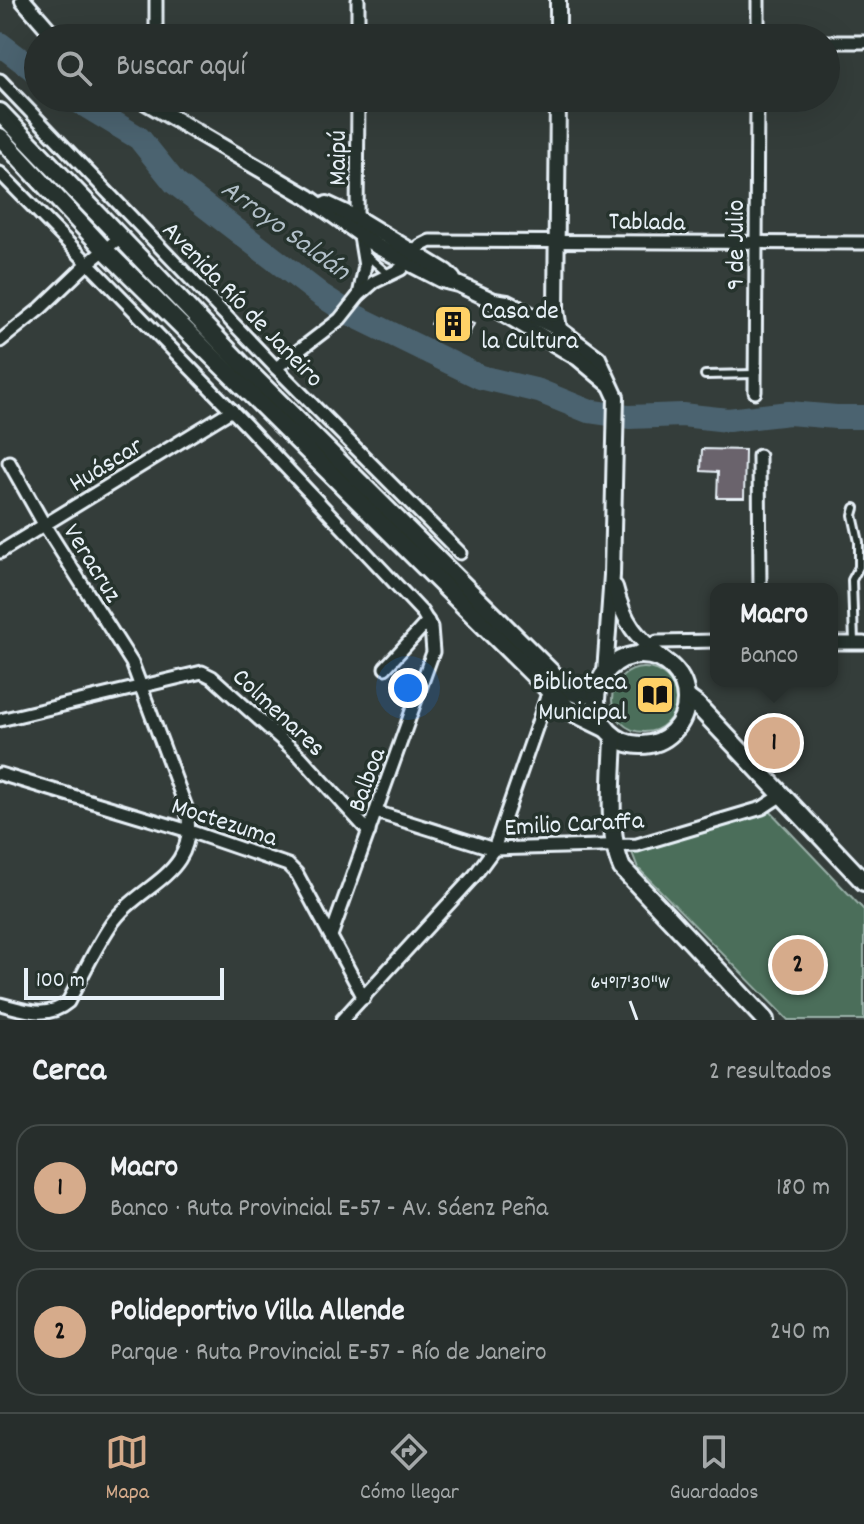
<!DOCTYPE html>
<html lang="es">
<meta charset="utf-8">
<style>
:root{--surface:#272e2c;--page:#2f3634;--text:#f1f3f6;--muted:#a4a8a9;--line:#434a48;--accent:#d6ab8b}
body{margin:0;font-family:Dekko,sans-serif;background:var(--page);color:var(--text)}
.scale{position:absolute;left:24px;bottom:20px;width:200px;box-sizing:border-box;padding-left:8px;border:4px solid #e8f1f8;border-top:0;font-size:22px;line-height:28px;white-space:nowrap;color:#e8f1f8;-webkit-text-stroke:6px #26332d;paint-order:stroke}
.you{position:absolute;left:408px;top:688px;width:28px;height:28px;margin:-20px;border:6px solid #fff;border-radius:50%;background:#1a73e8;box-shadow:0 0 0 12px #1a73e833}
.badge{display:grid;place-items:center;width:52px;height:52px;border-radius:50%;background:var(--accent);color:#111;font-size:26px;font-weight:700}
.pin{position:absolute;translate:-50% -50%;border:4px solid #fff;box-shadow:0 2px 8px #0006}
.popup{position:absolute;left:710px;top:583px;width:128px;height:104px;box-sizing:border-box;display:grid;place-content:center;border-radius:16px;background:var(--surface);filter:drop-shadow(0 2px 6px #0005);font-size:26px;white-space:nowrap;color:var(--muted)}
.popup b{font-size:30px;color:var(--text)}
.popup::after{content:'';position:absolute;left:50%;top:100%;margin-left:-16px;border:16px solid transparent;border-top-color:var(--surface)}
.list{margin:0;padding:0;list-style:none}
h2{display:flex;justify-content:space-between;align-items:center;height:104px;margin:0;padding:0 32px;font-size:34px}
h2 small{font-size:26px;font-weight:400;color:var(--muted)}
.list li{display:grid;grid-template-columns:52px 1fr auto;gap:24px;align-items:center;box-sizing:border-box;height:128px;margin:0 16px 16px;padding:0 16px;border:2px solid var(--line);border-radius:24px}
.list b{display:block;font-size:30px;white-space:nowrap}
.list p{margin:0;font-size:26px;white-space:nowrap;color:var(--muted)}
.list em{font-size:26px;font-style:normal;color:var(--muted)}
.icon{flex:none;width:44px;height:44px;fill:none;stroke:currentColor;stroke-width:2;stroke-linecap:round;stroke-linejoin:round}
.map{position:relative;flex:none;width:864px;height:1020px;overflow:hidden}
.search{position:absolute;background:var(--surface);box-shadow:0 8px 32px #0002;left:24px;right:24px;top:24px;height:88px;display:flex;align-items:center;gap:20px;box-sizing:border-box;padding:0 28px;border-radius:44px;color:var(--muted);font-size:30px}
.sheet{height:392px;background:var(--surface)}
nav{display:flex;justify-content:space-around;align-items:center;box-sizing:border-box;height:112px;border-top:2px solid var(--line);background:var(--surface);font-size:22px;color:var(--muted)}
nav a{display:grid;justify-items:center;gap:4px}
nav .on{color:var(--accent)}
.map>svg:first-child{display:block}
.green{fill:#4c6e5a;stroke:#9ab0a9;stroke-width:2}
.lines{fill:none;stroke-linecap:round;stroke-linejoin:round}
.river{stroke:#4c6370;stroke-width:24}
.building{fill:#6b636c;stroke:#e8f1f8;stroke-width:2}
.service-casing{stroke:#e8f1f8;stroke-width:12}
.minor-casing{stroke:#e8f1f8;stroke-width:17}
.tertiary-casing{stroke:#e8f1f8;stroke-width:20}
.secondary-casing{stroke:#e8f1f8;stroke-width:22}
.service{stroke:#26332d;stroke-width:6}
.minor{stroke:#26332d;stroke-width:11}
.tertiary{stroke:#26332d;stroke-width:14}
.secondary{stroke:#26332d;stroke-width:16}
.ticks{fill:none;stroke:#e8f1f8;stroke-width:3}
.labels{text-anchor:middle;stroke-width:7;stroke-linejoin:round;paint-order:stroke}
.street-label{font-size:26px;fill:#e8f1f8;stroke:#26332d}
.poi-label{font-size:26px;fill:#e8f1f8;stroke:#26332d;text-anchor:start}
.water-label{font-size:28px;font-style:italic;fill:#b1bfc8;stroke:#26332d}
.ticks-label{font-size:20px;text-anchor:middle;fill:#e8f1f8;stroke:#26332d;stroke-width:7;stroke-linejoin:round;paint-order:stroke}
</style>
<div class="map">
<svg width="864" height="1020" viewBox="0 0 864 1020">
<rect width="100%" height="100%" fill="#343d3a"/>
<filter id="ink" filterUnits="userSpaceOnUse"><feTurbulence type="fractalNoise" baseFrequency=".0125" numOctaves="2"/><feDisplacementMap in="SourceGraphic" scale="16" xChannelSelector="R" yChannelSelector="G"/><feConvolveMatrix kernelMatrix="1 2 1 2 8 2 1 2 1" color-interpolation-filters="sRGB"/></filter>
<g filter="url(#ink)">
<g class="green">
<circle cx="644" cy="700" r="32"/>
<polygon points="768,809 864,910 864,1020 788,1020 638,868 631,850"/>
</g>
<g class="lines">
<g class="river">
<polyline points="0,44 38,73"/>
<polyline points="73,98 139,138 175,183 321,295 349,313 480,377 539,391 588,411 629,417 682,415 728,420 789,413 836,417 864,417"/>
</g>
</g>
<g class="building">
<polygon points="438,309 474,324 467,339 431,324"/>
<polygon points="702,449 745,450 744,498 717,498 718,472 701,471"/>
</g>
<g class="lines">
<defs>
<g id="service">
<polyline points="366,255 389,275"/>
<polyline points="705,375 756,374"/>
<polyline points="854,643 852,580 859,567 859,542 853,515 855,508"/>
</g>
<g id="minor">
<polyline points="156,38 156,0"/>
<polyline points="358,38 358,0"/>
<polyline points="758,38 758,0"/>
<polyline points="826,42 864,42"/>
<polyline points="0,80 276,368 460,553"/>
<polyline points="358,98 357,218 365,266 359,295"/>
<polyline points="0,173 245,424 422,612 431,627 433,652 331,936"/>
<polyline points="0,341 41,308 87,264 118,239"/>
<polyline points="276,368 340,319 359,295 374,282 401,269 420,246 430,241 864,243"/>
<polyline points="755,392 757,98"/>
<polyline points="759,456 760,589"/>
<polyline points="0,552 232,410"/>
<polyline points="832,643 864,643"/>
<polyline points="629,657 657,642 716,641"/>
<polyline points="385,668 428,621"/>
<polyline points="0,720 202,672 212,677 300,756 369,832"/>
<polyline points="0,774 189,831 288,865 297,874 364,998"/>
<polyline points="376,812 494,849 637,845 762,808 782,795"/>
<path d="M0,1004C24,1010 47,1020 68,1002C82,977 94,950 110,926C139,882 199,877 187,810L132,663L45,526L9,462"/>
<polyline points="342,1020 475,875 494,849 550,688"/>
</g>
<g id="tertiary">
<polyline points="23,0 56,38"/>
<polyline points="558,0 558,38"/>
<polyline points="139,98 308,197 378,247 442,280 458,284 494,301 507,303 559,329 598,358 616,397 612,575 605,673"/>
<polyline points="558,98 556,310 559,329"/>
<polyline points="327,204 357,218 446,272 453,279"/>
<polyline points="494,301 503,313 578,358 609,384"/>
<path d="M615,587C624,624 636,636 664,660"/>
</g>
<g id="secondary">
<polyline points="0,112 254,377 570,691 582,696 597,691"/>
<polyline points="0,137 105,250 570,711 605,728"/>
<circle cx="641" cy="700" r="45"/>
<polyline points="686,697 697,705 864,882"/>
<path d="M614,737C613,775 606,832 622,868L765,1020"/>
</g>
</defs>
<use href="#service" class="service-casing"/>
<use href="#minor" class="minor-casing"/>
<use href="#tertiary" class="tertiary-casing"/>
<use href="#secondary" class="secondary-casing"/>
<use href="#service" class="service"/>
<use href="#minor" class="minor"/>
<use href="#tertiary" class="tertiary"/>
<use href="#secondary" class="secondary"/>
</g>
</g>
<path class="ticks" d="M630,1001L637,1020"/>
<defs>
<symbol id="building-square" viewBox="-11 -11 22 22"><rect x="-9" y="-9" width="18" height="18" rx="4" fill="#ffd166" stroke="#26332d"/><path d="M-4-6H4V6H1V3H-1V6H-4ZM-2.5-4.3h1.7v1.8h-1.7ZM.8-4.3h1.7v1.8H.8ZM-2.5-1h1.7V.8h-1.7ZM.8-1h1.7V.8H.8Z" fill="#111"/></symbol>
<symbol id="library-square" viewBox="-11 -11 22 22"><rect x="-9" y="-9" width="18" height="18" rx="4" fill="#ffd166" stroke="#26332d"/><path d="M-6-4Q-3-5.5-.7-3.5V5Q-3 3-6 4ZM6-4Q3-5.5 .7-3.5V5Q3 3 6 4Z" fill="#111"/></symbol>
</defs>
<g fill-rule="evenodd">
<use href="#building-square" x="431" y="302" width="44" height="44"/>
<use href="#library-square" x="633" y="673" width="44" height="44"/>
</g>
<g class="labels">
<g class="street-label">
<text transform="translate(336 158) rotate(-90)" y="9">Maipú</text>
<text transform="translate(647 220) rotate(1)" y="9">Tablada</text>
<text transform="translate(734 245) rotate(-90)" y="9">9 de Julio</text>
<text transform="translate(244 303) rotate(46)" y="9">Avenida Río de Janeiro</text>
<text transform="translate(105 463) rotate(-32)" y="9">Huáscar</text>
<text transform="translate(94 562) rotate(58)" y="9">Veracruz</text>
<text transform="translate(280 711) rotate(43)" y="9">Colmenares</text>
<text transform="translate(365 779) rotate(-70)" y="9">Balboa</text>
<text transform="translate(225 820) rotate(18)" y="9">Moctezuma</text>
<text transform="translate(574 822) rotate(-3)" y="9">Emilio Caraffa</text>
</g>
<g class="poi-label">
<text x="481" y="318">Casa de<tspan x="481" dy="30">la Cultura</tspan></text>
<text x="627" y="689" text-anchor="end">Biblioteca<tspan x="627" dy="30">Municipal</tspan></text>
</g>
<g class="water-label">
<text transform="translate(287 228) rotate(36)" y="10">Arroyo Saldán</text>
</g>
</g>
<g class="ticks-label">
<text x="630" y="988">64°17'30"W</text>
</g>
</svg>
<div class="scale">100 m</div>
<div class="you"></div>
<div class="pin badge" style="left:774px;top:743px">1</div>
<div class="popup"><b>Macro</b>Banco</div>
<div class="pin badge" style="left:798px;top:965px">2</div>
<div class="search"><svg class="icon" aria-label="search" viewBox="0 0 24 24"><circle cx="10" cy="10" r="6"/><path d="M15 15l6 6"/></svg>Buscar aquí</div>
</div>
<section class="sheet">
<h2>Cerca<small>2 resultados</small></h2>
<ul class="list">
<li><span class="badge">1</span><div><b>Macro</b><p>Banco · Ruta Provincial E-57 - Av. Sáenz Peña</p></div><em>180 m</em></li>
<li><span class="badge">2</span><div><b>Polideportivo Villa Allende</b><p>Parque · Ruta Provincial E-57 - Río de Janeiro</p></div><em>240 m</em></li>
</ul>
</section>
<nav>
<a class="on"><svg class="icon" aria-label="map" viewBox="0 0 24 24"><path d="M3 6l6-2 6 2 6-2v14l-6 2-6-2-6 2zM9 4v14M15 6v14"/></svg>Mapa</a>
<a><svg class="icon" aria-label="directions" viewBox="0 0 24 24"><path d="M12 3l9 9-9 9-9-9zM9 14v-3h6M13 9l2 2-2 2"/></svg>Cómo llegar</a>
<a><svg class="icon" aria-label="saved" viewBox="0 0 24 24"><path d="M7 4h10v16l-5-4-5 4z"/></svg>Guardados</a>
</nav>
